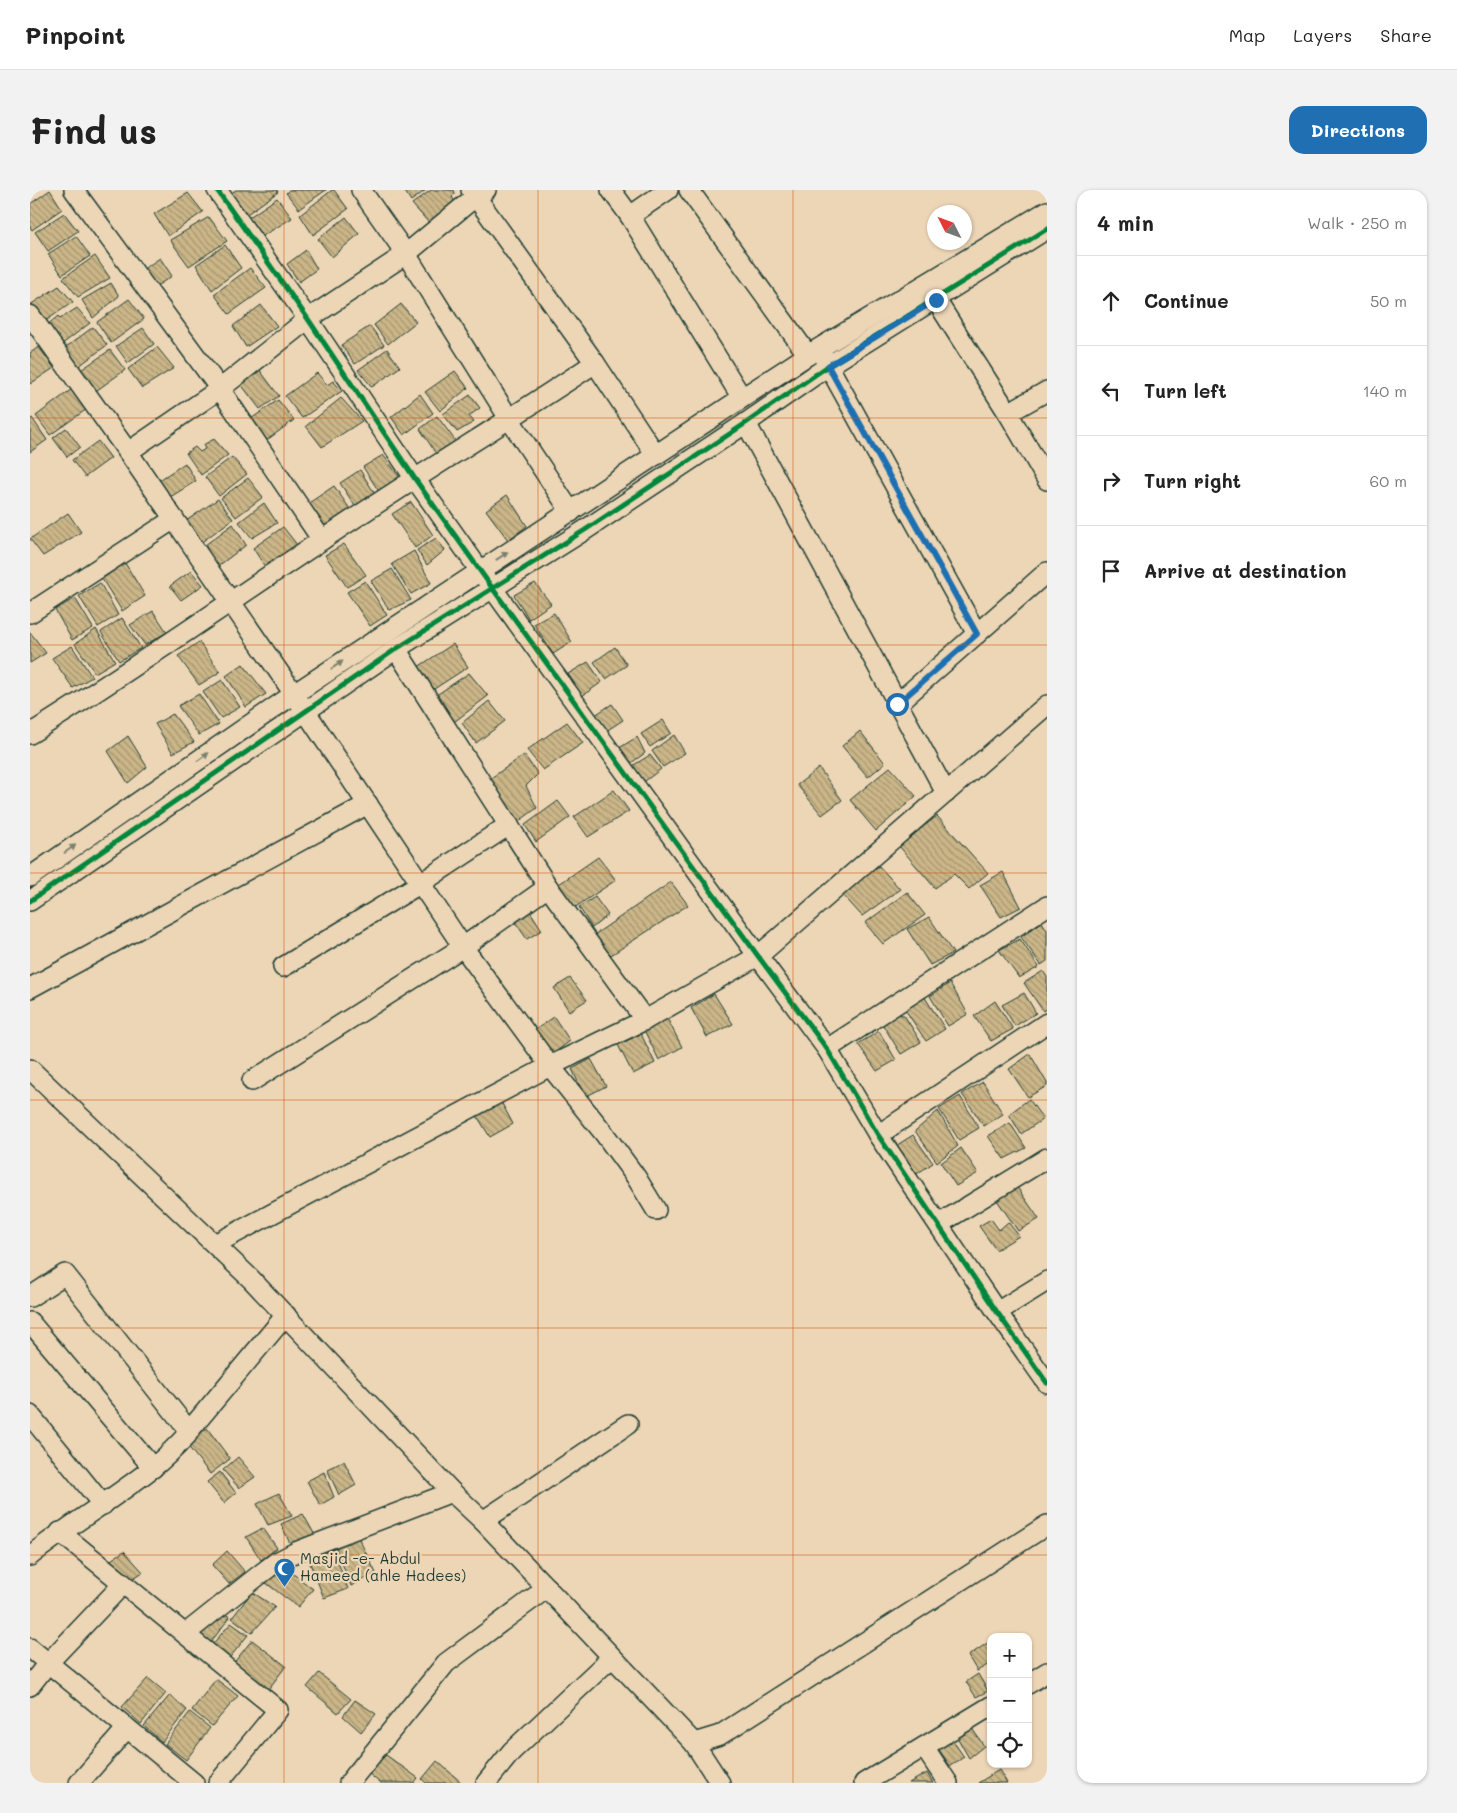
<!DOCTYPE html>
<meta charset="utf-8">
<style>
:root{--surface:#fff;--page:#f2f2f2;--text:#222;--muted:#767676;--line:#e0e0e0;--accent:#1f6fb2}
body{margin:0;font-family:Mali,sans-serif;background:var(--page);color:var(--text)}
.controls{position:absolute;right:15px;bottom:15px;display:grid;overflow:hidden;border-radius:10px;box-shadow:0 1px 4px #0004}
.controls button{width:45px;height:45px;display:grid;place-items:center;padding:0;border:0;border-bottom:1px solid var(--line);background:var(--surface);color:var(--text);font:25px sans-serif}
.compass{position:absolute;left:897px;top:15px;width:45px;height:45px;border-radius:50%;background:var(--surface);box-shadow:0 1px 4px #0004;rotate:312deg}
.stop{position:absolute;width:15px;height:15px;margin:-11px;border:4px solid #1f6fb2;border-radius:50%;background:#fff}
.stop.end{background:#1f6fb2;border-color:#fff;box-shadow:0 1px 5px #0008}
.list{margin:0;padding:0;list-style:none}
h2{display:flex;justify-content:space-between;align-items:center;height:65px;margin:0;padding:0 20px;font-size:21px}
h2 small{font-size:16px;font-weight:400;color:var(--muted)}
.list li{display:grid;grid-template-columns:32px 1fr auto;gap:15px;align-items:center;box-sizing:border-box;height:90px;padding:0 20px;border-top:1px solid var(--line)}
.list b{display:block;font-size:19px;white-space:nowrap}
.list em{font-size:16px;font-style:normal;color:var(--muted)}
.icon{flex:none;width:28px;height:28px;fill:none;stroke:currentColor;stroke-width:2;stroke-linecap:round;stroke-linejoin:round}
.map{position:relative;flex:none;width:1017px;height:1593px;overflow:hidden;border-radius:15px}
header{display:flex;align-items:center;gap:30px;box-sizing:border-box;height:70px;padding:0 25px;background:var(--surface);border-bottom:1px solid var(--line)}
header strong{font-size:24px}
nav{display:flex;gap:28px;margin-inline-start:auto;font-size:18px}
.intro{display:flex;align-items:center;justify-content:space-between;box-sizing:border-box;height:120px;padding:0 30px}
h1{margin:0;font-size:35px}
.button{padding:12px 22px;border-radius:15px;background:var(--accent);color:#fff;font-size:18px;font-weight:700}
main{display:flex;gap:30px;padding:0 30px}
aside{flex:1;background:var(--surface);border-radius:15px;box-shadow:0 1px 4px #0004}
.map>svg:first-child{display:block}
.building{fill:url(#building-back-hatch);stroke:#1f3d34}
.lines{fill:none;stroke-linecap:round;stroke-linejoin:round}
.minor-casing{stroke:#1f3d34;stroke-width:22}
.minor{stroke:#edd6b6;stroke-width:19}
.cycleway-casing{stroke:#edd6b6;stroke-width:8}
.cycleway{stroke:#00873e;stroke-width:5}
.oneway{fill:#7c826e}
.route{stroke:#1f6fb2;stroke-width:6}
.grid{fill:none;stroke:#ca5512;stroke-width:1;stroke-opacity:0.55}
.labels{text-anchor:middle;stroke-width:4.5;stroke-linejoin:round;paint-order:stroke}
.poi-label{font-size:15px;fill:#1f3d34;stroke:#edd6b6;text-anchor:start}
</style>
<header>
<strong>Pinpoint</strong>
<nav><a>Map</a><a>Layers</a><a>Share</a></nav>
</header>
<div class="intro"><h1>Find us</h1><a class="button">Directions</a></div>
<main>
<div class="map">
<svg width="1017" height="1593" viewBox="0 0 1017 1593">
<defs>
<pattern id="building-back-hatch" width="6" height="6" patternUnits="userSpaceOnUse" patternTransform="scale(1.25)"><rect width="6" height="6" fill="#cbb688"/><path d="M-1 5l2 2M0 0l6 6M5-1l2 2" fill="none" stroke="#a49570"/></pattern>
</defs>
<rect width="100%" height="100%" fill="#edd6b6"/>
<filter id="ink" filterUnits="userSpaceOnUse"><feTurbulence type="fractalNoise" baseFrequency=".02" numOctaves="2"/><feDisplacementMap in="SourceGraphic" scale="10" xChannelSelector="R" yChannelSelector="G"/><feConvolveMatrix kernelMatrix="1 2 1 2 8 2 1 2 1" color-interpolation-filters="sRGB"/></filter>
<g filter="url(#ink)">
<g class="building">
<polygon points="20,0 32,19 2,40 0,37 0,14"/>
<polygon points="206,0 247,0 248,2 217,24 201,3"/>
<polygon points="259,0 296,0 269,19 256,3"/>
<polygon points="302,0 304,0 318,19 283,45 270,25"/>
<polygon points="374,0 396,0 381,11"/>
<polygon points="401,0 424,0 425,4 422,7 426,13 399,33 382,14"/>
<polygon points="158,3 173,22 138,46 124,24"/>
<polygon points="247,8 262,28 231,47 218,28"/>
<polygon points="34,23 48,41 18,61 5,42"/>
<polygon points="179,27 197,51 159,76 140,50"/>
<polygon points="316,27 329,44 302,67 288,49"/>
<polygon points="46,46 60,66 32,85 18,64"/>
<polygon points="195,55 211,78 182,100 166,75"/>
<polygon points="276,60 287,79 269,92 257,74"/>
<polygon points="65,66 80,88 48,107 33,88"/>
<polygon points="130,68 142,86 122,99 109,82"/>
<polygon points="220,78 236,98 199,124 184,104"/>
<polygon points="81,93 89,106 63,128 52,110"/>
<polygon points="29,96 43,112 14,132 0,115"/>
<polygon points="99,109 114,129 81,153 67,132"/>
<polygon points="371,114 386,132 358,154 344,135"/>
<polygon points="231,115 247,136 216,157 203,136"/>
<polygon points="47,118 60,133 31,155 16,136 28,126 30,129"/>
<polygon points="340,136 354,155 325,174 311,155"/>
<polygon points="63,137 77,155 49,176 35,158"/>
<polygon points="113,138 124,154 98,173 86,156"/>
<polygon points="9,157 24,178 0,194 0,163"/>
<polygon points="127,157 144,178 112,198 98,179"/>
<polygon points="357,159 370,177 342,197 328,180"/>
<polygon points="80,160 95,180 63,203 48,182"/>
<polygon points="229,179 249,206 230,219 210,193"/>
<polygon points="425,181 438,198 410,221 395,202"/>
<polygon points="287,183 297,195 303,191 312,201 272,228 255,206"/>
<polygon points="42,199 57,219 20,245 6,226"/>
<polygon points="390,204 403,223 374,245 361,227"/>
<polygon points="440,205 450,218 439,226 444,232 427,242 413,224"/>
<polygon points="311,208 332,231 292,257 276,236"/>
<polygon points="248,210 264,230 233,253 218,231"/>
<polygon points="407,226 427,253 407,265 390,239"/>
<polygon points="2,228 17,250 0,262 0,229"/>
<polygon points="36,238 50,257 37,267 23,248"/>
<polygon points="184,249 198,265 171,285 156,263 165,257 170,262 175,259 173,255"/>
<polygon points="68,251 81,268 55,287 42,270"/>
<polygon points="353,265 372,290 350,303 333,277"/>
<polygon points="202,267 217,284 189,306 175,287"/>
<polygon points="155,273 166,291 137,309 125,293"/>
<polygon points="330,280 345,304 325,316 310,293"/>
<polygon points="218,288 233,307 206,327 191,308"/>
<polygon points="304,296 320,319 293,337 276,315"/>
<polygon points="477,305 497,336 478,350 456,320"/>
<polygon points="188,309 203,329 169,354 156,331"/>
<polygon points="381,312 403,345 385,358 362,324"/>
<polygon points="234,313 247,333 222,348 209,332"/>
<polygon points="38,323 51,342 13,366 0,349"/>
<polygon points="203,334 216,355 187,377 175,355"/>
<polygon points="253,337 268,356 235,377 223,358"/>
<polygon points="406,348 415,360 397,375 387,360"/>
<polygon points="314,354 336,385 317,397 295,365"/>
<polygon points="384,361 401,393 381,404 362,374"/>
<polygon points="95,373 115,406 92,421 72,389"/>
<polygon points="362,379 381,410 359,420 341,391"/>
<polygon points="161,381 173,395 151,410 140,396"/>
<polygon points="335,391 357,425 340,436 317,402"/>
<polygon points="70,393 88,425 68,437 49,406"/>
<polygon points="505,393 521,414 499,429 484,405"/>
<polygon points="45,408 63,438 42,450 25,420"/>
<polygon points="123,421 137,442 115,455 100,435"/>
<polygon points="524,423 542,452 523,464 504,434"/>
<polygon points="92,428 111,458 89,471 71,442"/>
<polygon points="66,439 85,471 65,483 45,454"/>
<polygon points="0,442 16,463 0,473"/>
<polygon points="169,452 190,482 169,495 148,466"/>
<polygon points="423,454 438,477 404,499 388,477"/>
<polygon points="42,456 62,487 43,498 22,468"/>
<polygon points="585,457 597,475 576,489 564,472"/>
<polygon points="558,472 572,492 552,506 538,484"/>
<polygon points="213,474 236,504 216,517 196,486"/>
<polygon points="439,483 458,506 424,532 405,506"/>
<polygon points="192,490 210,517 191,528 173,502"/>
<polygon points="169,504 189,534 169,545 148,516"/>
<polygon points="459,511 475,531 446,553 432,533"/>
<polygon points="582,514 593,530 573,543 562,527"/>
<polygon points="143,524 164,552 143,563 125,534"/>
<polygon points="633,530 641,543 620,557 611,544"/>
<polygon points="537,532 553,553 513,580 497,560"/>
<polygon points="830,541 855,573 838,587 812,556"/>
<polygon points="644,545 655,563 633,577 622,561"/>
<polygon points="98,546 117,577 98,593 78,561"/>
<polygon points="607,547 615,563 597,576 586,560"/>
<polygon points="494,565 508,584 496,596 507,618 488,632 458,590"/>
<polygon points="620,565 631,579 611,594 599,578"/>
<polygon points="860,577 886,606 846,641 820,610"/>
<polygon points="789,578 812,610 792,625 767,595"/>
<polygon points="584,600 599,621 558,647 544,627"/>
<polygon points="528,611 540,627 506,652 495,635"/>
<polygon points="907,626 958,683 939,699 924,684 905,698 869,656"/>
<polygon points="568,667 586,690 544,718 529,694"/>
<polygon points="849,676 870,699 832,726 811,703"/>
<polygon points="973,682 991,717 971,727 950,695"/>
<polygon points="641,692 658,715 581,765 564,745"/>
<polygon points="877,702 895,725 853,754 835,733"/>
<polygon points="565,707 578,725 562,738 549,717"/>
<polygon points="498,718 512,740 497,749 482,728"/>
<polygon points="899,727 923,763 900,775 877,739"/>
<polygon points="1012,732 1017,740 1017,771 1011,775 991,747"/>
<polygon points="990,749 1009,777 989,788 969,760"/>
<polygon points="1013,781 1017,787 1017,818 1013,821 994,793"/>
<polygon points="540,788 557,810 539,821 524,798"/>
<polygon points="920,793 938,824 918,836 900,806"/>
<polygon points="994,803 1006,823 985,836 972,815"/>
<polygon points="684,804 703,834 677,847 661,818"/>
<polygon points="894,806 915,839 896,851 874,818"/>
<polygon points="965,811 983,839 961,851 944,826"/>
<polygon points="863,824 874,825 891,852 871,864 853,835"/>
<polygon points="524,827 540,851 520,866 505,840"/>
<polygon points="637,828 652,857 629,870 614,840"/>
<polygon points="849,841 866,870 847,881 828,854"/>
<polygon points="611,844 625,873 603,884 588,855"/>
<polygon points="1000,864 1017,893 1017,896 998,907 979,879"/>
<polygon points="561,869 576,896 555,907 542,879"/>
<polygon points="953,892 973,924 954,936 932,904"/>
<polygon points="930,906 949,938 929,950 909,919"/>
<polygon points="469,908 483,934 460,947 444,921"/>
<polygon points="999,909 1013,929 991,944 979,924"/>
<polygon points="908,921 928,956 907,972 885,941"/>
<polygon points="980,933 996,958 974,969 958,946"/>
<polygon points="883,945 903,973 882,987 864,957"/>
<polygon points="931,958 948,983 926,996 911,973"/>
<polygon points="987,997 1009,1029 988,1041 967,1010"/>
<polygon points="961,1029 969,1040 978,1032 989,1046 966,1060 949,1036"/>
<polygon points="177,1238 200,1269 180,1284 157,1255"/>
<polygon points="208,1267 225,1287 209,1298 193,1280"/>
<polygon points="314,1271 326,1295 309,1305 297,1279"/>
<polygon points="190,1282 206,1303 194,1313 177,1292"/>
<polygon points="294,1282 304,1307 290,1315 277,1291"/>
<polygon points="249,1303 262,1326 238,1335 227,1314"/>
<polygon points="273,1324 286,1347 262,1358 251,1334"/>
<polygon points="233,1338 247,1358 231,1370 216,1347"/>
<polygon points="328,1347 346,1383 321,1396 306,1358"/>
<polygon points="303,1359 318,1399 294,1408 279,1371"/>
<polygon points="94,1361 113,1382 99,1391 78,1372"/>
<polygon points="197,1361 215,1382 199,1394 182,1375"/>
<polygon points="250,1374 283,1399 268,1417 236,1393"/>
<polygon points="222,1402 245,1417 222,1443 202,1428"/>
<polygon points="189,1420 200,1427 177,1457 161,1444"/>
<polygon points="201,1433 218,1445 197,1471 179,1458"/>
<polygon points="222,1450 256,1476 237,1501 202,1475"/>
<polygon points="959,1452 961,1455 961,1473 947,1481 938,1466"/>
<polygon points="289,1483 321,1509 308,1523 277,1497"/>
<polygon points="948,1484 958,1501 946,1507 936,1492"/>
<polygon points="118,1488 136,1503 111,1534 92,1517"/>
<polygon points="186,1489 208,1506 182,1536 162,1520"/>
<polygon points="140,1505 157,1520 132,1552 114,1536"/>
<polygon points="325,1510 346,1524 331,1542 313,1526"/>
<polygon points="160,1522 180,1538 156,1570 135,1554"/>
<polygon points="939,1534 954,1556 939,1568 927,1547"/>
<polygon points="921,1548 934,1567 920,1576 908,1558"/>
<polygon points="356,1565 388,1588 384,1593 350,1593 338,1583"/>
<polygon points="407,1571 432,1593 396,1593 392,1589"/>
<polygon points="969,1580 977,1593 948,1593"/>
<polygon points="897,1583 903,1593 879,1593"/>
</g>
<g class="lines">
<defs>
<g id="minor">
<polyline points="44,0 190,199 292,350"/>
<polyline points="187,0 278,129 385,289 463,399 728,766 797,859 848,945 967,1122 1017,1193"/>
<polyline points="331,0 376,64 480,230 541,322"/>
<polyline points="441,0 565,173 626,265"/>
<polyline points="581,0 600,26 712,208"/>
<polyline points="659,0 778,165"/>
<polyline points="600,26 638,0"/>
<polyline points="906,110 978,223 1017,290"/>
<polyline points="0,125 98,262 264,504 433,757 520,876 573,942 606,987 626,1020"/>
<polyline points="793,166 947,444"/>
<polyline points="978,223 1017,201"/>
<polyline points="716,233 916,603"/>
<polyline points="98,262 190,199 278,129 376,64 445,7 456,0"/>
<polyline points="0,423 144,329"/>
<polyline points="366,459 518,697 615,830"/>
<polyline points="867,514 1017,382"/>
<path d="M0,544C99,482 195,415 292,350C382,289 475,233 565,173"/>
<polyline points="0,687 264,504 712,208 778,165 1017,21"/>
<polyline points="0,711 366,459 555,340 716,233 798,176 1017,39"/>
<polyline points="253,777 391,693 479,635"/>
<polyline points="0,798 338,614"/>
<polyline points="797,859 1017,716"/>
<polyline points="0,879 221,1089 422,1302 453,1331 664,1553"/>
<polyline points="222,891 433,757 518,697"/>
<polyline points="848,945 1017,833"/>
<polyline points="909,1034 1017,968"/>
<polyline points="185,1054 520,876 615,830 728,766 1017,515"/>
<path d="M0,1107L35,1084L159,1241L157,1245C146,1257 134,1269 121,1279C82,1310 39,1335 0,1366"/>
<polyline points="967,1122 1017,1091"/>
<polyline points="0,1132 123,1278"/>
<polyline points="0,1225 73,1315"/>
<polyline points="159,1241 256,1125"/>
<polyline points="453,1331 598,1234"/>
<polyline points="30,1342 248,1520 188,1593"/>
<polyline points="155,1444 228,1386 245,1373 268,1361 422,1302"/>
<polyline points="0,1458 164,1593"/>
<polyline points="998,1494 1017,1482"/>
<polyline points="0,1496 18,1473 93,1394"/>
<polyline points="894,1557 918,1593"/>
<polyline points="49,1593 97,1538"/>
<polyline points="319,1593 416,1473 517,1398"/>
<polyline points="456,1593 482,1561 582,1467"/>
<polyline points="690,1593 664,1553 690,1545 1017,1335"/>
<polyline points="834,1593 961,1516"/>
</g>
</defs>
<use href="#minor" class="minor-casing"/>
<use href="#minor" class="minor"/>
<defs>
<g id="cycleway">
<polyline points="187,0 278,129 385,289 463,399 728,766 797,859 848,945 967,1122 1017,1193"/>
<polyline points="0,711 366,459 555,340 716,233 798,176 1017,39"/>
</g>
</defs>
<use href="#cycleway" class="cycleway-casing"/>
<use href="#cycleway" class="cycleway"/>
</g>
<defs><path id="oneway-solid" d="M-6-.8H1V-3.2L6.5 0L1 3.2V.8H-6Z" transform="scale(1.25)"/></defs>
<g class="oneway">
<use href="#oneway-solid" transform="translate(472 366) rotate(-33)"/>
<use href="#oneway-solid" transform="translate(307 475) rotate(-34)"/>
<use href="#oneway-solid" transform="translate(173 567) rotate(-35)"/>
<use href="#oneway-solid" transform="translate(40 659) rotate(-35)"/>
</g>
</g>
<g class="lines" filter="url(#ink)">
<polyline class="route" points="867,514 947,444 798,176 906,110"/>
</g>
<path class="grid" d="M254,0V1593M508,0V1593M763,0V1593M0,228H1017M0,455H1017M0,683H1017M0,910H1017M0,1138H1017M0,1365H1017"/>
<defs>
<symbol id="mosque-pin" viewBox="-11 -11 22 30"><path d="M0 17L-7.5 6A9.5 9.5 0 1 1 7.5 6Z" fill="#1f6fb2" stroke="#edd6b6"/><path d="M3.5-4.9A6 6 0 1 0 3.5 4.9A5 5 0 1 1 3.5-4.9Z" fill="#fff"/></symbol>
</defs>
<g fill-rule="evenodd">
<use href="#mosque-pin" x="242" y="1366" width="25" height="34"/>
</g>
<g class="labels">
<g class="poi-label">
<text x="270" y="1374">Masjid -e- Abdul<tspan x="270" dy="17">Hameed (ahle Hadees)</tspan></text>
</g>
</g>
</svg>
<div class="controls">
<button>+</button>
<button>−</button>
<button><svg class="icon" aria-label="locate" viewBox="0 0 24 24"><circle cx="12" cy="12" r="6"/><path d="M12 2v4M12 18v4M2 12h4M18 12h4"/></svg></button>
</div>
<svg class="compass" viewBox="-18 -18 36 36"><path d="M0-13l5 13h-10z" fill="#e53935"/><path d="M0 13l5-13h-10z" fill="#767676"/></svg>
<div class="stop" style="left:867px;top:514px"></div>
<div class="stop end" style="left:906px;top:110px"></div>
</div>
<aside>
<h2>4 min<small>Walk · 250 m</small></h2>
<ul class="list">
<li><svg class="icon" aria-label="ahead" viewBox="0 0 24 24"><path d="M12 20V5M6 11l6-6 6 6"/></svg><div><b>Continue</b></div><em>50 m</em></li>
<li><svg class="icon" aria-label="left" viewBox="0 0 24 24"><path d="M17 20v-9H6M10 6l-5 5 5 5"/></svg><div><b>Turn left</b></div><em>140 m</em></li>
<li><svg class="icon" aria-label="right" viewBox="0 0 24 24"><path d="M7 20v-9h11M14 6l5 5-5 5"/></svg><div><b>Turn right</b></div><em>60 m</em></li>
<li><svg class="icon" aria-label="arrive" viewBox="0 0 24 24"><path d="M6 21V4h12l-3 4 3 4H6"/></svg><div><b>Arrive at destination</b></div></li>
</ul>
</aside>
</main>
